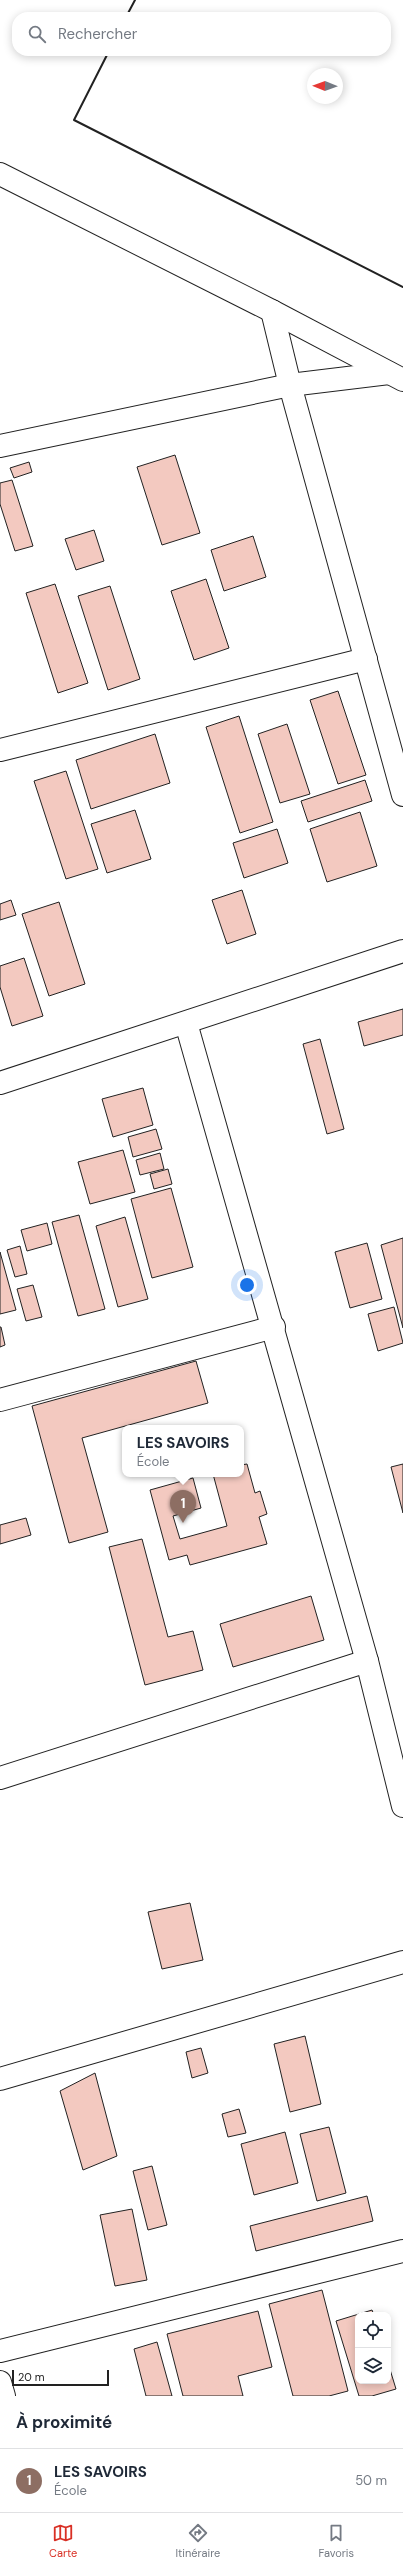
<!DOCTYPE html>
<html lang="fr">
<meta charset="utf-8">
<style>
:root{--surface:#fff;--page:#f2f2f3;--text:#1f2937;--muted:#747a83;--line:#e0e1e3;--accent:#d93025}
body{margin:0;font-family:"DM Sans",sans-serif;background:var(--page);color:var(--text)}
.controls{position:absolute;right:12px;bottom:12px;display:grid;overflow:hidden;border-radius:8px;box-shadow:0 2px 10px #0003}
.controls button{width:36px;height:36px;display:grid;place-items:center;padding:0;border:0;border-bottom:1px solid var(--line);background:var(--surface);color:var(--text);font:20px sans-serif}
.compass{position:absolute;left:307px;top:68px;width:36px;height:36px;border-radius:50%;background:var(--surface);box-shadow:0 2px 10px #0003;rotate:271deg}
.scale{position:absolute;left:12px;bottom:10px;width:97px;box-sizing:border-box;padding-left:4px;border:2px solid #222;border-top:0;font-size:11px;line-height:14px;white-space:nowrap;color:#222;-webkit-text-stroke:3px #fff;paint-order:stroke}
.you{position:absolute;left:247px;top:1285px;width:14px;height:14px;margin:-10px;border:3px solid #fff;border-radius:50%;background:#1a73e8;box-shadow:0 0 0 6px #1a73e833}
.badge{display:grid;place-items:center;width:26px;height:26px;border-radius:50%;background:var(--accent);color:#fff;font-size:13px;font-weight:700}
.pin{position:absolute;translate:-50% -33px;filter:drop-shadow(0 1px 2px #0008)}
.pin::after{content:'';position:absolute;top:21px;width:14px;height:12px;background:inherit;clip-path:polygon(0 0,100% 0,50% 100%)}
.popup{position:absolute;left:122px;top:1425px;width:122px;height:52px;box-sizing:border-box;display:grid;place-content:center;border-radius:8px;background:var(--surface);filter:drop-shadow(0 1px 3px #0005);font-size:13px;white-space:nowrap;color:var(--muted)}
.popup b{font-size:15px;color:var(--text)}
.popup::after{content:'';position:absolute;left:50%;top:100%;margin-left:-8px;border:8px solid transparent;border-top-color:var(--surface)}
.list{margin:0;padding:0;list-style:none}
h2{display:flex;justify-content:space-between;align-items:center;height:52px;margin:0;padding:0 16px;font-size:17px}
h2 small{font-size:13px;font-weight:400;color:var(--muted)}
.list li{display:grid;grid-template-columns:26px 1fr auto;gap:12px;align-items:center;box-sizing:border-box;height:64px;padding:0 16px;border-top:1px solid var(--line)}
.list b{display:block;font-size:15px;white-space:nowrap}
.list p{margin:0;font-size:13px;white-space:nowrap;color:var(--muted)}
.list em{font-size:13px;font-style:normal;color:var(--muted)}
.icon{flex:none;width:22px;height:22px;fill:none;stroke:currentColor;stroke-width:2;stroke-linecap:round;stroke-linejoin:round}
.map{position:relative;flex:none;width:403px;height:2396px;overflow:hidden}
.search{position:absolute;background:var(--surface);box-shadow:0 2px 10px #0003;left:12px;right:12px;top:12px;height:44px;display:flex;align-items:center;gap:10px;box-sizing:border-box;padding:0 14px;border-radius:16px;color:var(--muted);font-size:15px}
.sheet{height:116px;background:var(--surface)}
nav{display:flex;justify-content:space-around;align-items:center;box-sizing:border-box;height:56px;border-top:1px solid var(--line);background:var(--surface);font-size:11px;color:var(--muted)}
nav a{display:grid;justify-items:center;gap:2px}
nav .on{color:var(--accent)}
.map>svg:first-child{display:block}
.building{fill:#f3c9c0;stroke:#222}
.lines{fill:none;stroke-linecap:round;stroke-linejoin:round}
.street-casing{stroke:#222;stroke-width:24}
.secondary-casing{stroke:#222;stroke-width:24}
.street{stroke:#fff;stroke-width:22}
.secondary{stroke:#fff;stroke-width:22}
.wall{stroke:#222;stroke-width:2}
</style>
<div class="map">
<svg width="403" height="2396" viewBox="0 0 403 2396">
<rect width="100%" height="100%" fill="#fff"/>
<g class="building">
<polygon points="175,455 200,533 162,545 137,467"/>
<polygon points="29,462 32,472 14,478 10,468"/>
<polygon points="12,480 33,546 15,551 0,504 0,483"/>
<polygon points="94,530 104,561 76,570 65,539"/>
<polygon points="253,536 266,577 224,591 211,550"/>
<polygon points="206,579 229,648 194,660 171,591"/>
<polygon points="55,584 88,683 58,693 26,593"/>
<polygon points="110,586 140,679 108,690 78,596"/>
<polygon points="338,691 366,775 338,784 310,700"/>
<polygon points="239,716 273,822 240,833 206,727"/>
<polygon points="287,724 310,794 280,803 258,734"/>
<polygon points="155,734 170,783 91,809 76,760"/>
<polygon points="66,771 98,869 66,879 34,781"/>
<polygon points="365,780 372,801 308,822 301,801"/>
<polygon points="135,810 151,859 107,873 91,824"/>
<polygon points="360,812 377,866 327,882 310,829"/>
<polygon points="277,829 288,863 244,878 233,843"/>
<polygon points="242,890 256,934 227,944 212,900"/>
<polygon points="11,900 16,915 0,920 0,904"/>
<polygon points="59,902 85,984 49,996 22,914"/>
<polygon points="24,958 43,1016 12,1026 0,987 0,966"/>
<polygon points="403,1009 403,1035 364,1046 358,1022"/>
<polygon points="320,1039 344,1129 327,1134 303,1044"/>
<polygon points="143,1088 153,1125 113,1137 102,1099"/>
<polygon points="156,1129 162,1149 133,1157 128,1137"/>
<polygon points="123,1150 135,1192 90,1204 78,1162"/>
<polygon points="160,1153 164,1169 140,1175 136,1160"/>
<polygon points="168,1169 172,1184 154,1189 150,1174"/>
<polygon points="171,1188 193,1267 152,1278 131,1199"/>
<polygon points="79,1215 105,1309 78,1316 52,1222"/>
<polygon points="125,1217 148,1299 118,1307 96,1226"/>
<polygon points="47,1223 52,1244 27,1251 21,1230"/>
<polygon points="403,1238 403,1328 381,1245"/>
<polygon points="367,1243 382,1299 350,1308 335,1252"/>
<polygon points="20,1246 27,1274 15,1277 7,1250"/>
<polygon points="0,1252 16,1310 0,1314"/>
<polygon points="33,1285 42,1317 26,1321 17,1289"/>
<polygon points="394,1307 403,1343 378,1351 368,1314"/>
<polygon points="1,1327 5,1345 0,1347 0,1327"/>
<polygon points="196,1361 208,1403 82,1438 108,1532 69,1543 32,1406"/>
<polygon points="247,1464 255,1493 260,1491 267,1514 259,1517 267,1544 190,1565 187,1555 169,1560 150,1490 193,1478 201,1508 173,1516 180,1539 227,1526 213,1474 241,1474 241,1465"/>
<polygon points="403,1464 403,1513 391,1467"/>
<polygon points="26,1518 31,1535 0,1544 0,1525"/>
<polygon points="142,1539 168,1637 193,1631 203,1670 145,1685 109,1547"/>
<polygon points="311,1596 324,1640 233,1667 220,1624"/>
<polygon points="190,1903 203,1960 162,1969 148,1912"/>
<polygon points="305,2036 321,2104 290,2112 274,2044"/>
<polygon points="201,2048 208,2073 192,2078 186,2052"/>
<polygon points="95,2073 117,2156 83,2170 60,2091"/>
<polygon points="239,2109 246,2133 228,2137 222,2114"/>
<polygon points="329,2127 346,2193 317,2201 300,2134"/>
<polygon points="285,2132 298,2183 254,2195 241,2144"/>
<polygon points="152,2166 167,2225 148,2230 133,2171"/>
<polygon points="367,2196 373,2221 256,2251 250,2226"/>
<polygon points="132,2209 147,2280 115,2286 100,2215"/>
<polygon points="322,2290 348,2391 329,2396 293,2396 269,2304"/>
<polygon points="372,2310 374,2315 358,2315 358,2381 388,2381 388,2363 396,2389 372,2396 359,2396 336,2321"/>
<polygon points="258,2311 272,2367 238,2376 243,2396 183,2396 167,2334"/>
<polygon points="157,2342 172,2396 146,2396 134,2349"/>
</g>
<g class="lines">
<defs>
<g id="street">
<polyline points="272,311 290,385 403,795"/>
<polyline points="0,446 290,385 389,373"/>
<polyline points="0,750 366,659"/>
<polyline points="186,1023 367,1661 403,1806"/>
<polyline points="0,1083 403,951"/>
<polyline points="0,1400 274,1327"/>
<polyline points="0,1778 367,1661"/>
<polyline points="0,2079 403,1962"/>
<polyline points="0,2351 403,2251"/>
<polyline points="0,2382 4,2396"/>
</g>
<polyline id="secondary" points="0,174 272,311 403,380"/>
</defs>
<use href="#street" class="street-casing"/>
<use href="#secondary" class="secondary-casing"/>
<use href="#street" class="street"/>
<use href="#secondary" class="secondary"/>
<g class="wall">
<polyline points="126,17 135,0"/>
<polyline points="109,51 74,120 403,287"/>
</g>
</g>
</svg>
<div class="controls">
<button><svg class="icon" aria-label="locate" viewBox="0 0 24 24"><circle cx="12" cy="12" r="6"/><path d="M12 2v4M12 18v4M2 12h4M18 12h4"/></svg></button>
<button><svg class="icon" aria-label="layers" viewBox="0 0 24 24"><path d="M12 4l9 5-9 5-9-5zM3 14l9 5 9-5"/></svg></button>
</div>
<svg class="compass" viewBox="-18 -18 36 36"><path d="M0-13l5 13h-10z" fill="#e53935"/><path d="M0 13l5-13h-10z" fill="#747a83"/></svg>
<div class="scale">20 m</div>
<div class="you"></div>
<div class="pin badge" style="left:183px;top:1523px;background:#8d6e63">1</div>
<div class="popup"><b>LES SAVOIRS</b>École</div>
<div class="search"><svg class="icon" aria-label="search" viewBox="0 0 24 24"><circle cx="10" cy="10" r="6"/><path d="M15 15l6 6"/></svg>Rechercher</div>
</div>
<section class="sheet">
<h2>À proximité<small></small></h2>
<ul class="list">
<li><span class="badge" style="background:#8d6e63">1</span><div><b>LES SAVOIRS</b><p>École</p></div><em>50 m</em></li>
</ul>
</section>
<nav>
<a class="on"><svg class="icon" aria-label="map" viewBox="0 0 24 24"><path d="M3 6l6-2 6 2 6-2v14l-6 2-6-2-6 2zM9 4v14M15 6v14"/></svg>Carte</a>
<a><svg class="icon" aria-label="directions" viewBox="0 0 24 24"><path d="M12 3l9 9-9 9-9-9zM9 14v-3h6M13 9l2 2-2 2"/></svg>Itinéraire</a>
<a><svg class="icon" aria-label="saved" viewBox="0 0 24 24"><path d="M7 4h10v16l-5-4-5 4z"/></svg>Favoris</a>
</nav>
